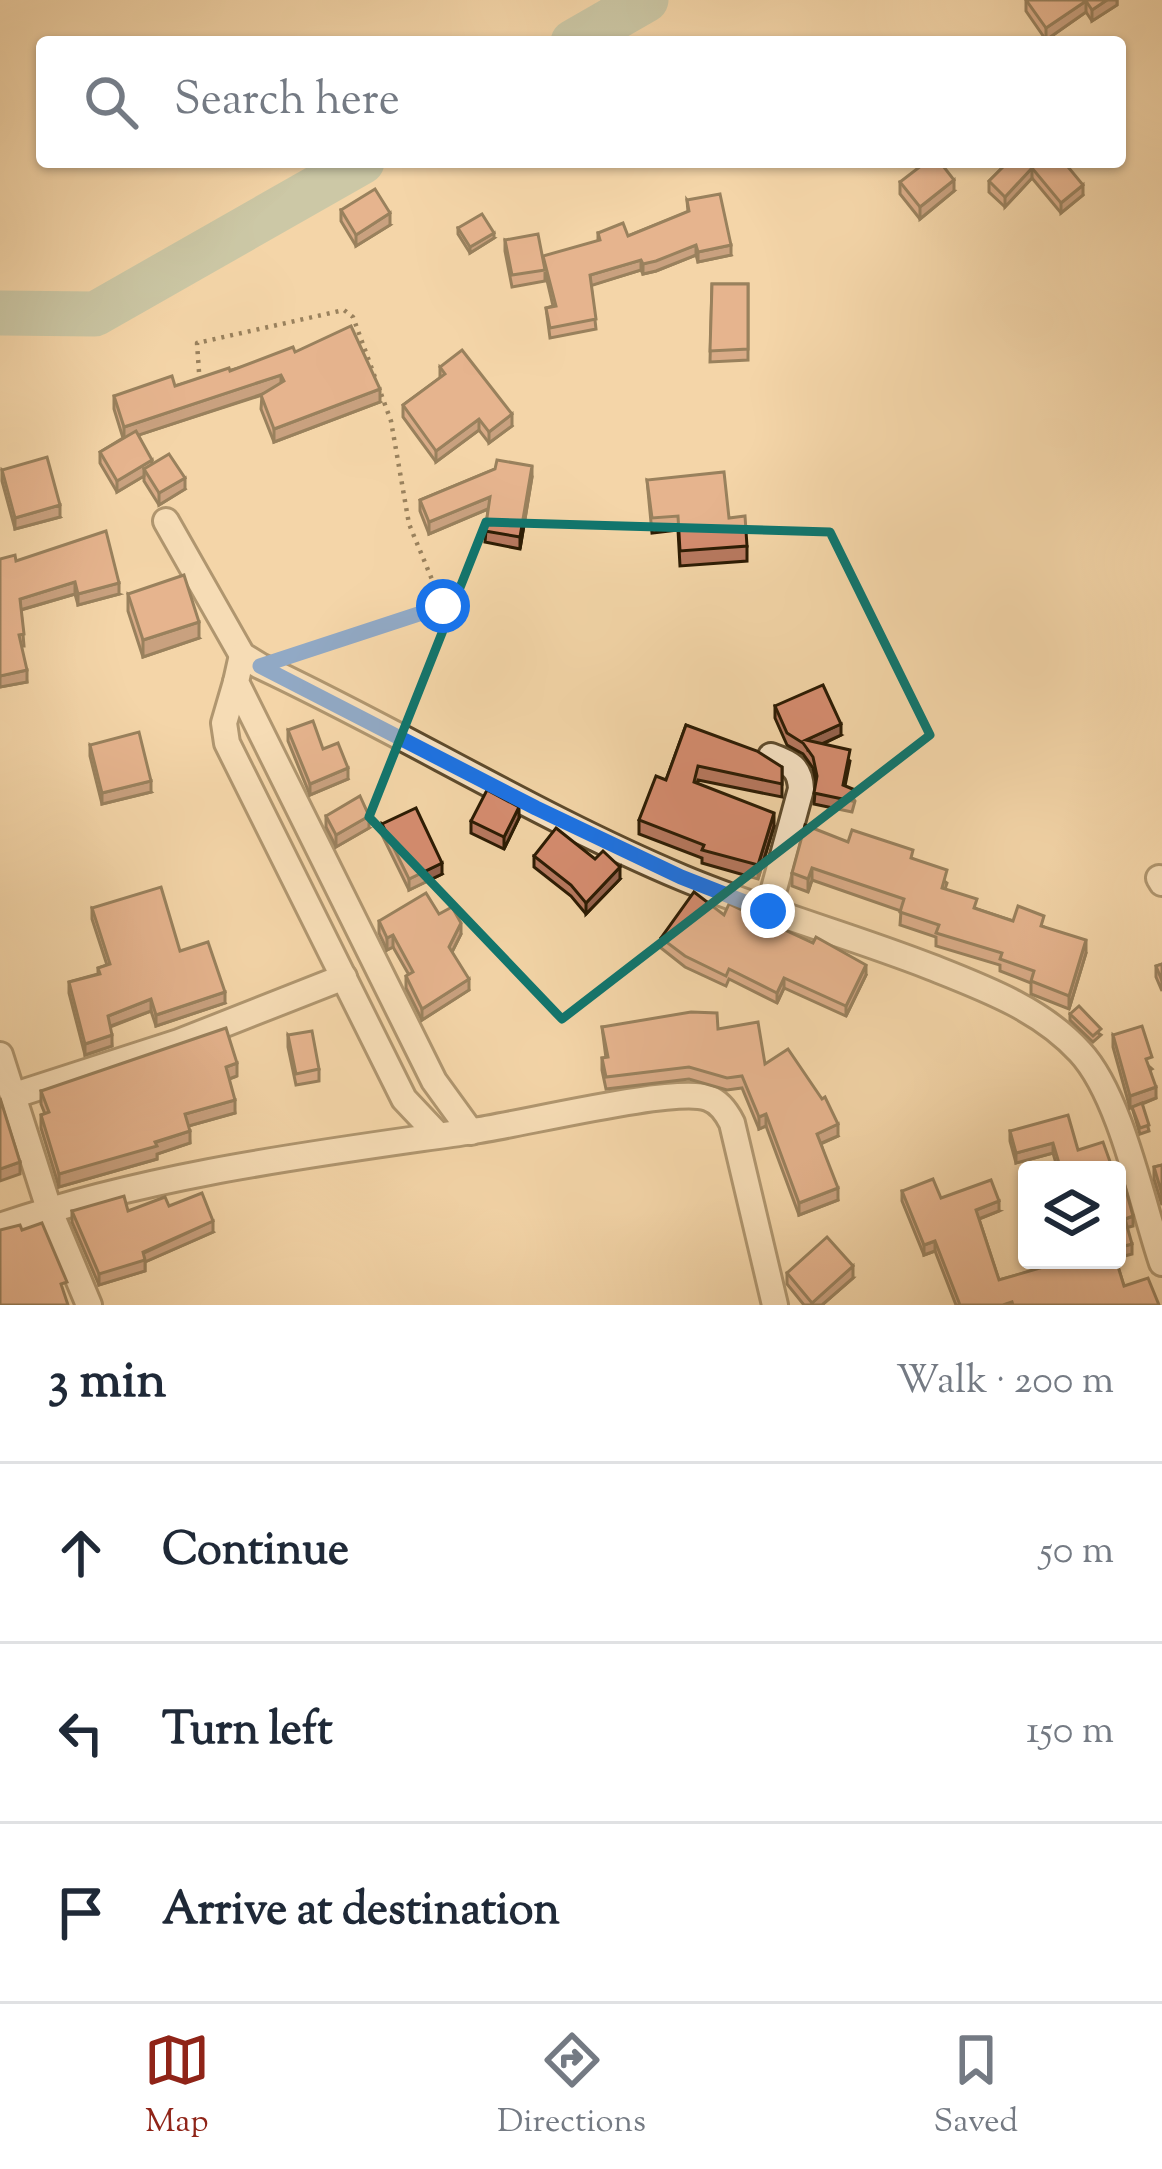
<!DOCTYPE html>
<meta charset="utf-8">
<style>
:root{--surface:#fff;--page:#f2f2f3;--text:#1f2937;--muted:#747a83;--line:#e0e1e3;--accent:#8f2418}
body{margin:0;font-family:"Sorts Mill Goudy",serif;background:var(--page);color:var(--text)}
.controls{position:absolute;right:36px;bottom:36px;display:grid;overflow:hidden;border-radius:12px;box-shadow:0 3px 9px #0004}
.controls button{width:108px;height:108px;display:grid;place-items:center;padding:0;border:0;border-bottom:3px solid var(--line);background:var(--surface);color:var(--text);font:60px sans-serif}
.stop{position:absolute;width:36px;height:36px;margin:-27px;border:9px solid #1a73e8;border-radius:50%;background:#fff}
.stop.end{background:#1a73e8;border-color:#fff;box-shadow:0 3px 12px #0008}
.list{margin:0;padding:0;list-style:none}
h2{display:flex;justify-content:space-between;align-items:center;height:156px;margin:0;padding:0 48px;font-size:51px}
h2 small{font-size:39px;font-weight:400;color:var(--muted)}
.list li{display:grid;grid-template-columns:78px 1fr auto;gap:36px;align-items:center;box-sizing:border-box;height:180px;padding:0 48px;border-top:3px solid var(--line)}
.list b{display:block;font-size:45px;white-space:nowrap}
.list em{font-size:39px;font-style:normal;color:var(--muted)}
.icon{flex:none;width:66px;height:66px;fill:none;stroke:currentColor;stroke-width:2;stroke-linecap:round;stroke-linejoin:round}
.map{position:relative;flex:none;width:1162px;height:1305px;overflow:hidden}
.search{position:absolute;background:var(--surface);box-shadow:0 3px 9px #0004;left:36px;right:36px;top:36px;height:132px;display:flex;align-items:center;gap:30px;box-sizing:border-box;padding:0 42px;border-radius:12px;color:var(--muted);font-size:45px}
.sheet{height:696px;background:var(--surface)}
nav{display:flex;justify-content:space-around;align-items:center;box-sizing:border-box;height:168px;border-top:3px solid var(--line);background:var(--surface);font-size:33px;color:var(--muted)}
nav a{display:grid;justify-items:center;gap:6px}
nav .on{color:var(--accent)}
.map>svg:first-child{display:block}
.lines{fill:none;stroke-linecap:round;stroke-linejoin:round}
.river{stroke:#9cb9a5;stroke-width:45}
.minor-casing{stroke:#5d4a2c;stroke-width:30}
.path{stroke:#2b1b03;stroke-width:4.5;stroke-dasharray:3 6;stroke-linecap:butt}
.minor{stroke:#f8e4c6;stroke-width:24}
.wall{fill:#b87960;stroke:#2b1b03;stroke-width:3}
.shaded-wall{fill:#96634e;stroke:#2b1b03;stroke-width:3}
.building{fill:#d68d70;stroke:#2b1b03;stroke-width:3}
.route{stroke:#1a73e8;stroke-width:15}
.marked{fill:none;stroke:#0f766e;stroke-width:9;stroke-linejoin:round}
</style>
<div class="map">
<svg width="1162" height="1305" viewBox="0 0 1162 1305">
<rect width="100%" height="100%" fill="#f4d6a8"/>
<filter id="stains"><feTurbulence type="fractalNoise" baseFrequency=".00167" numOctaves="4"/><feColorMatrix values="0 0 0 0 .2 0 0 0 0 .09 0 0 0 0 .02 0 0 0 .5 -.17"/></filter>
<radialGradient id="worn" r=".72"><stop offset=".6" stop-color="#630" stop-opacity="0"/><stop offset="1" stop-color="#630" stop-opacity=".3"/></radialGradient>
<g class="lines">
<g class="river">
<polyline points="573,42 646,0"/>
<polyline points="0,313 95,314 362,162"/>
</g>
<defs>
<g id="minor">
<path d="M166,521L242,655L260,666C403,733 538,817 683,878C764,912 849,935 931,967C984,988 1041,1009 1080,1052C1121,1096 1142,1204 1162,1263"/>
<polyline points="242,655 236,682 434,1081 471,1132"/>
<polyline points="236,682 224,723 227,743 404,1099 437,1134"/>
<polyline points="1159,878 1162,883"/>
<path d="M768,911L801,789C800,767 790,763 771,756"/>
<polyline points="0,1055 49,1209 89,1305"/>
<polyline points="15,1095 179,1042 344,977"/>
<path d="M0,1226C154,1173 314,1154 473,1131C518,1125 674,1086 708,1098C720,1102 727,1113 732,1123L775,1305"/>
</g>
</defs>
<use href="#minor" class="minor-casing"/>
<g class="path">
<polyline points="199,372 197,343 344,310 353,317 376,380"/>
<polyline points="292,656 443,606 409,524 391,421 380,391"/>
</g>
<use href="#minor" class="minor"/>
</g>
<g class="wall">
<polygon points="1026,0 1117,0 1117,5 1092,21 1086,12 1046,40 1026,11"/>
<polygon points="1001,162 1064,162 1083,195 1061,213 1032,178 1005,207 989,192 989,181 1003,167"/>
<polygon points="900,182 954,191 920,219 900,194"/>
<polygon points="687,200 731,255 698,262 696,255 656,271 643,274 641,270 591,285 596,329 550,338 546,308 553,306 545,272 545,281 512,287 505,251 505,240 543,262 598,241 598,233 628,236 688,212"/>
<polygon points="341,210 390,225 356,246 341,221"/>
<polygon points="458,228 494,238 470,253 458,234"/>
<polygon points="712,284 748,284 748,360 710,362"/>
<polygon points="295,352 380,402 274,442 261,409 262,395 138,435 152,464 185,489 159,505 144,481 144,476 117,492 100,463 100,452 123,438 114,409 114,396 175,386"/>
<polygon points="440,367 512,426 489,443 479,430 436,462 403,417 403,405 440,378"/>
<polygon points="495,469 532,477 520,549 485,542 488,509 429,534 420,511 420,500"/>
<polygon points="2,470 60,517 15,529 2,481"/>
<polygon points="647,480 729,518 747,546 747,561 680,566 678,530 652,533"/>
<polygon points="16,561 119,594 78,605 75,594 21,610 24,646 21,646 27,682 0,687"/>
<polygon points="128,594 199,638 143,657 128,611"/>
<polygon points="775,706 841,735 823,744 850,761 845,786 855,801 852,812 814,804 816,782 813,768 803,754 787,745 775,718"/>
<polygon points="686,725 782,767 782,797 698,780 697,783 774,826 758,879 702,863 702,858 639,834 639,820 666,780"/>
<polygon points="288,730 323,749 348,779 310,795 288,741"/>
<polygon points="90,745 151,792 102,804 90,756"/>
<polygon points="326,816 369,828 336,847 326,827"/>
<polygon points="519,818 504,849 471,833 471,821"/>
<polygon points="382,824 442,874 409,890 382,835"/>
<polygon points="848,842 913,859 947,883 945,889 977,909 1013,921 1044,927 1086,953 1069,1009 1031,994 1031,983 1000,971 1000,965 936,946 936,937 900,925 901,911 812,880 808,892 792,886 792,873"/>
<polygon points="534,856 620,879 586,914 571,896 534,867"/>
<polygon points="92,908 180,951 225,1003 156,1026 151,1011 110,1027 112,1046 85,1055 69,993 69,982 98,974 98,968 107,965 92,919"/>
<polygon points="439,914 461,934 452,952 469,990 422,1020 406,988 406,976 409,975 393,947 387,950 379,933 379,921"/>
<polygon points="724,915 866,975 846,1016 784,988 777,1003 729,979 726,986 685,967 661,948 661,938"/>
<polygon points="1162,964 1162,991 1156,977 1156,966"/>
<polygon points="1070,1014 1101,1035 1093,1042 1070,1020"/>
<polygon points="602,1027 718,1029 765,1064 838,1136 821,1144 838,1200 799,1215 766,1126 759,1129 742,1088 727,1090 689,1079 606,1089 602,1070 602,1058 606,1058"/>
<polygon points="288,1035 319,1069 319,1081 296,1085 288,1047"/>
<polygon points="1113,1035 1152,1069 1150,1070 1156,1098 1142,1104 1149,1131 1140,1134 1132,1107 1130,1108 1113,1047"/>
<polygon points="237,1076 229,1079 235,1113 188,1126 190,1143 157,1154 157,1159 59,1187 41,1128 41,1115 45,1114 41,1104 41,1091"/>
<polygon points="1010,1131 1078,1150 1113,1170 1058,1170 1053,1153 1016,1163 1010,1141"/>
<polygon points="1162,1165 1162,1205 1154,1179 1154,1167"/>
<polygon points="902,1191 999,1211 979,1219 999,1280 1038,1269 1035,1260 1116,1260 1124,1286 1159,1305 956,1305 935,1251 924,1255 902,1201"/>
<polygon points="169,1206 213,1232 145,1262 145,1271 99,1285 72,1222 72,1211 128,1211"/>
<polygon points="787,1273 853,1278 822,1305 804,1305 787,1284"/>
</g>
<g class="shaded-wall">
<polygon points="1107,0 1117,0 1117,5 1092,21 1092,10"/>
<polygon points="1086,1 1086,12 1046,40 1046,28"/>
<polygon points="1032,168 1032,178 1005,207 1005,197"/>
<polygon points="954,180 954,191 920,219 920,207"/>
<polygon points="1083,185 1083,195 1061,213 1061,203"/>
<polygon points="390,213 390,225 356,246 356,235"/>
<polygon points="494,233 494,238 470,253 470,247"/>
<polygon points="696,245 696,255 656,271 643,274 643,264"/>
<polygon points="731,245 731,255 698,262 698,252"/>
<polygon points="641,260 641,270 590,286 590,275"/>
<polygon points="281,375 281,388 124,440 124,427"/>
<polygon points="380,389 380,402 274,442 274,429"/>
<polygon points="512,414 512,426 489,443 489,432"/>
<polygon points="479,419 479,430 436,462 436,451"/>
<polygon points="152,460 152,472 144,469 144,476 117,492 117,481"/>
<polygon points="532,466 532,477 520,549 520,537"/>
<polygon points="185,478 185,489 159,505 159,493"/>
<polygon points="490,497 490,508 429,534 429,522"/>
<polygon points="60,505 60,517 15,529 15,518"/>
<polygon points="75,582 75,594 20,610 20,599"/>
<polygon points="119,583 119,594 78,605 78,594"/>
<polygon points="199,622 199,638 143,657 143,640"/>
<polygon points="27,670 27,682 0,687 0,676"/>
<polygon points="841,724 841,735 808,750 806,740"/>
<polygon points="348,768 348,779 310,795 310,784"/>
<polygon points="151,781 151,792 102,804 102,793"/>
<polygon points="519,807 519,818 504,849 504,837"/>
<polygon points="774,813 774,826 758,879 758,865"/>
<polygon points="369,816 369,828 336,847 336,835"/>
<polygon points="442,863 442,874 409,890 409,879"/>
<polygon points="620,867 620,879 586,914 586,903"/>
<polygon points="812,868 812,880 808,892 808,879"/>
<polygon points="461,923 461,934 449,958 449,947"/>
<polygon points="393,935 393,947 387,950 387,938"/>
<polygon points="1086,940 1086,953 1069,1009 1069,996"/>
<polygon points="866,965 866,975 846,1016 846,1006"/>
<polygon points="784,978 784,988 777,1003 777,993"/>
<polygon points="469,979 469,990 422,1020 422,1009"/>
<polygon points="225,992 225,1003 156,1026 156,1015"/>
<polygon points="151,999 151,1011 108,1027 108,1016"/>
<polygon points="112,1035 112,1046 85,1055 85,1044"/>
<polygon points="237,1063 237,1076 226,1080 226,1067"/>
<polygon points="1156,1087 1156,1098 1130,1108 1130,1096"/>
<polygon points="235,1100 235,1113 185,1127 185,1114"/>
<polygon points="766,1114 766,1126 759,1129 759,1117"/>
<polygon points="838,1124 838,1136 817,1145 817,1134"/>
<polygon points="190,1131 190,1143 157,1154 157,1159 59,1187 59,1174"/>
<polygon points="1053,1143 1053,1153 1016,1163 1016,1153"/>
<polygon points="20,1162 20,1174 0,1181 0,1169"/>
<polygon points="838,1188 838,1200 799,1215 799,1203"/>
<polygon points="999,1201 999,1211 976,1220 976,1210"/>
<polygon points="1133,1216 1133,1226 1125,1228 1125,1219"/>
<polygon points="213,1221 213,1232 145,1262 145,1271 99,1285 99,1274"/>
<polygon points="935,1241 935,1251 924,1255 924,1245"/>
<polygon points="1132,1244 1132,1254 1117,1258 1117,1248"/>
<polygon points="853,1266 853,1278 822,1305 812,1305 812,1303"/>
</g>
<g class="building">
<polygon points="1026,0 1107,0 1092,10 1086,1 1046,28"/>
<polygon points="926,162 940,162 954,180 920,207 900,182"/>
<polygon points="1008,162 1064,162 1083,185 1061,203 1032,168 1005,197 989,181"/>
<polygon points="375,189 390,213 356,235 341,210"/>
<polygon points="720,194 731,245 698,252 696,245 656,261 643,264 641,260 590,275 596,319 550,328 546,308 556,306 543,256 600,240 598,233 623,223 628,236 689,211 687,200"/>
<polygon points="482,214 494,233 470,247 458,228"/>
<polygon points="538,234 545,270 512,275 505,240"/>
<polygon points="712,284 748,284 748,349 710,351"/>
<polygon points="351,326 380,389 274,429 261,395 284,381 281,375 124,427 114,396 172,376 175,386 229,368 230,371 293,347 295,352"/>
<polygon points="462,350 512,414 489,432 479,419 436,451 403,405 445,374 440,367"/>
<polygon points="136,431 152,460 117,481 100,452"/>
<polygon points="169,454 185,478 159,493 144,469"/>
<polygon points="47,457 60,505 15,518 2,470"/>
<polygon points="497,460 532,466 520,537 485,531 490,497 429,522 420,500 495,469"/>
<polygon points="724,472 729,518 745,516 747,546 680,551 678,516 652,518 647,480"/>
<polygon points="106,531 119,583 78,594 75,582 20,599 24,634 19,635 27,670 0,676 0,559 15,555 16,561"/>
<polygon points="184,575 199,622 143,640 128,594"/>
<polygon points="823,685 841,724 806,740 850,750 843,785 855,790 852,801 814,793 817,776 813,757 803,743 787,733 775,706"/>
<polygon points="313,721 323,749 338,743 348,768 310,784 288,730"/>
<polygon points="686,725 757,751 782,767 782,784 698,766 694,782 774,813 758,865 702,850 704,845 639,820 656,776 666,780"/>
<polygon points="139,732 151,781 102,793 90,745"/>
<polygon points="487,790 519,807 504,837 471,821"/>
<polygon points="360,796 369,816 336,835 326,816"/>
<polygon points="416,808 442,863 409,879 382,824"/>
<polygon points="805,825 848,842 852,830 913,850 911,858 947,870 942,888 977,899 974,908 1013,921 1018,906 1044,916 1041,926 1086,940 1069,996 1031,981 1034,971 1000,959 1002,953 936,933 939,925 900,912 904,899 812,868 808,879 792,873"/>
<polygon points="556,828 595,859 603,851 620,867 586,903 571,885 534,856"/>
<polygon points="161,887 180,951 208,942 225,992 156,1015 151,999 108,1016 112,1035 85,1044 69,982 100,974 98,968 110,964 92,908"/>
<polygon points="694,892 724,915 729,904 813,943 816,937 866,965 846,1006 784,978 777,993 729,969 726,976 685,956 661,938"/>
<polygon points="426,893 439,914 452,907 461,923 449,947 469,979 422,1009 406,976 413,972 393,935 387,938 379,921"/>
<polygon points="1162,964 1162,981 1156,966"/>
<polygon points="1079,1006 1101,1029 1093,1036 1070,1014"/>
<polygon points="691,1012 717,1013 718,1029 758,1022 765,1064 788,1049 822,1099 825,1097 838,1124 817,1134 838,1188 799,1203 766,1114 759,1117 742,1076 727,1078 689,1067 606,1077 602,1058 608,1057 602,1027"/>
<polygon points="1142,1026 1152,1057 1146,1059 1156,1087 1130,1096 1113,1035"/>
<polygon points="226,1028 237,1063 226,1067 235,1100 185,1114 190,1131 155,1142 157,1146 59,1174 41,1115 49,1112 41,1091"/>
<polygon points="312,1031 319,1069 296,1074 288,1035"/>
<polygon points="0,1098 20,1162 0,1169"/>
<polygon points="1142,1103 1149,1125 1140,1128 1132,1107"/>
<polygon points="1068,1115 1078,1150 1103,1142 1113,1170 1061,1170 1053,1143 1016,1153 1010,1131"/>
<polygon points="1162,1165 1162,1194 1154,1167"/>
<polygon points="933,1179 941,1198 991,1180 999,1201 976,1210 999,1280 1040,1268 1038,1260 1116,1260 1124,1286 1148,1278 1159,1305 1013,1305 1012,1302 1003,1305 960,1305 935,1241 924,1245 902,1191"/>
<polygon points="1123,1179 1133,1216 1125,1219 1132,1244 1117,1248 1117,1181"/>
<polygon points="202,1193 213,1221 143,1252 145,1260 99,1274 72,1211 124,1196 128,1211 165,1197 169,1206"/>
<polygon points="42,1223 67,1282 61,1284 68,1305 0,1305 0,1230 20,1225 22,1230"/>
<polygon points="827,1237 853,1266 812,1303 787,1273"/>
</g>
<g class="lines">
<polyline class="route" points="443,606 260,666 536,808 681,877 768,911"/>
</g>
<path d="M0 0H1162V1305H0ZM486,522L830,532L930,735L562,1019L369,817Z" fill="#f4d6a8" fill-opacity=".55" fill-rule="evenodd"/>
<path class="marked" d="M486,522L830,532L930,735L562,1019L369,817Z"/>
<rect width="100%" height="100%" filter="url(#stains)"/>
<rect width="100%" height="100%" fill="url(#worn)"/>
</svg>
<div class="controls">
<button><svg class="icon" aria-label="layers" viewBox="0 0 24 24"><path d="M12 4l9 5-9 5-9-5zM3 14l9 5 9-5"/></svg></button>
</div>
<div class="stop" style="left:443px;top:606px"></div>
<div class="stop end" style="left:768px;top:911px"></div>
<div class="search"><svg class="icon" aria-label="search" viewBox="0 0 24 24"><circle cx="10" cy="10" r="6"/><path d="M15 15l6 6"/></svg>Search here</div>
</div>
<section class="sheet">
<h2>3 min<small>Walk · 200 m</small></h2>
<ul class="list">
<li><svg class="icon" aria-label="ahead" viewBox="0 0 24 24"><path d="M12 20V5M6 11l6-6 6 6"/></svg><div><b>Continue</b></div><em>50 m</em></li>
<li><svg class="icon" aria-label="left" viewBox="0 0 24 24"><path d="M17 20v-9H6M10 6l-5 5 5 5"/></svg><div><b>Turn left</b></div><em>150 m</em></li>
<li><svg class="icon" aria-label="arrive" viewBox="0 0 24 24"><path d="M6 21V4h12l-3 4 3 4H6"/></svg><div><b>Arrive at destination</b></div></li>
</ul>
</section>
<nav>
<a class="on"><svg class="icon" aria-label="map" viewBox="0 0 24 24"><path d="M3 6l6-2 6 2 6-2v14l-6 2-6-2-6 2zM9 4v14M15 6v14"/></svg>Map</a>
<a><svg class="icon" aria-label="directions" viewBox="0 0 24 24"><path d="M12 3l9 9-9 9-9-9zM9 14v-3h6M13 9l2 2-2 2"/></svg>Directions</a>
<a><svg class="icon" aria-label="saved" viewBox="0 0 24 24"><path d="M7 4h10v16l-5-4-5 4z"/></svg>Saved</a>
</nav>
